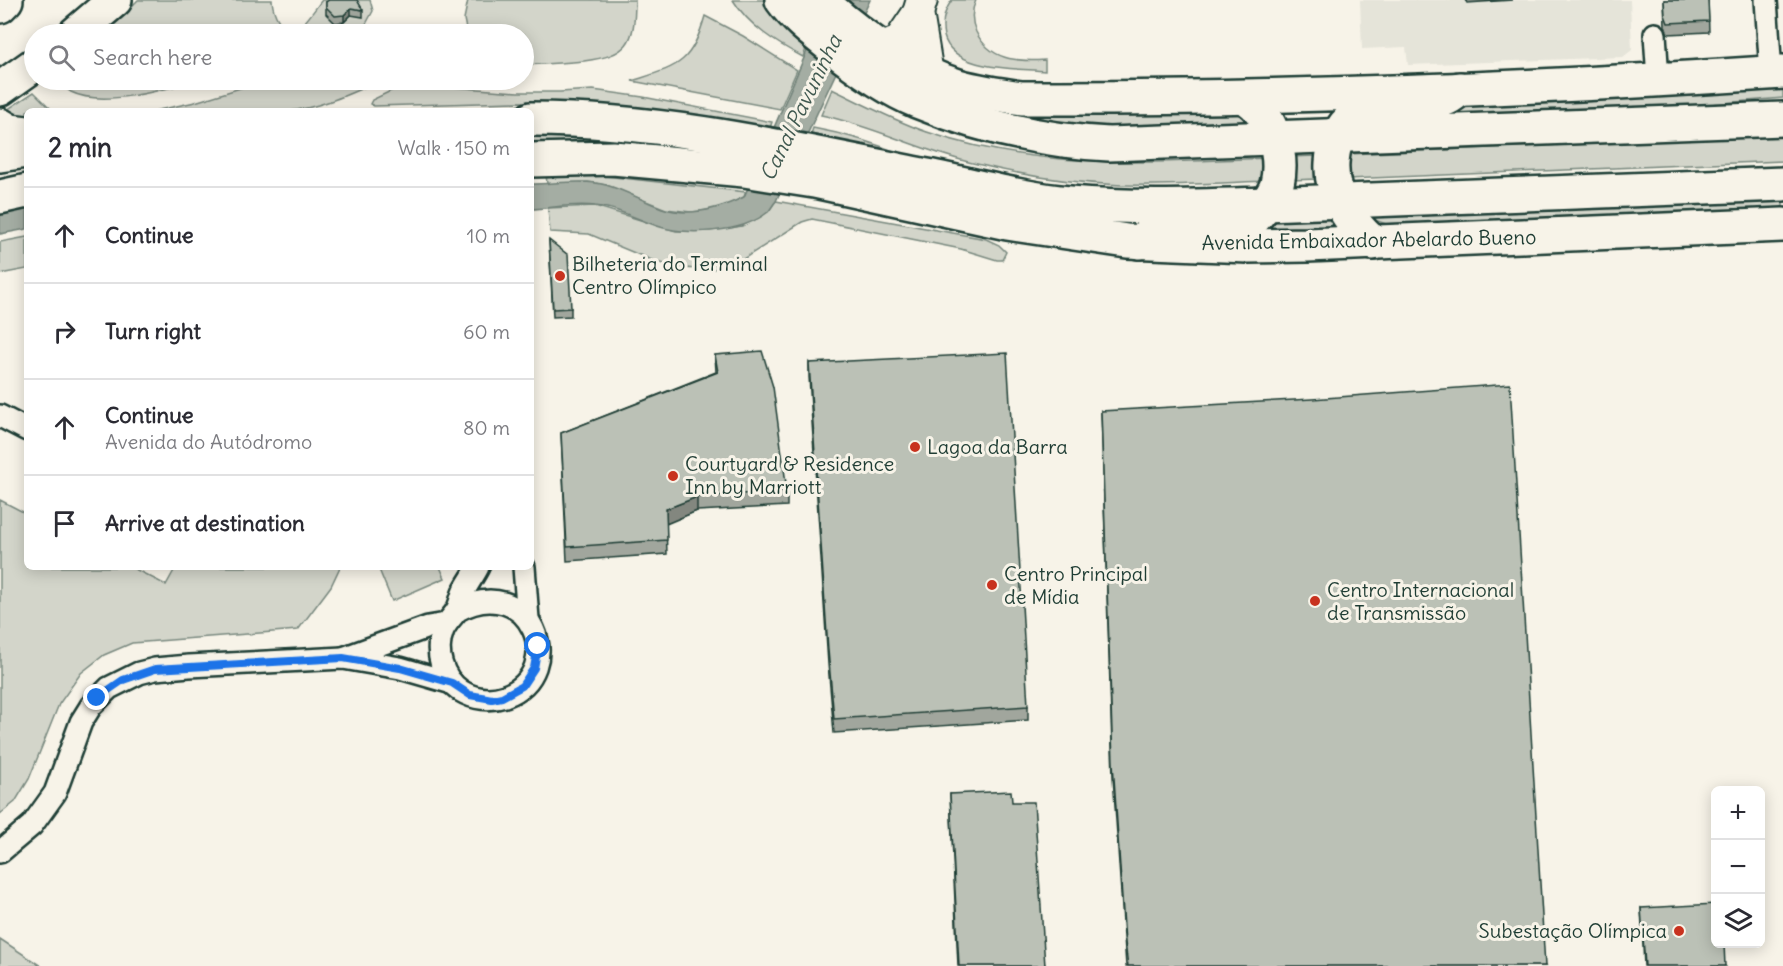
<!DOCTYPE html>
<meta charset="utf-8">
<style>
:root{--surface:#fff;--page:#f7f7f7;--text:#2b2b33;--muted:#7c7c81;--line:#e1e1e2}
body{margin:0;font-family:Delius,sans-serif;background:var(--page);color:var(--text)}
.controls{position:absolute;right:18px;bottom:18px;display:grid;overflow:hidden;border-radius:9px;box-shadow:0 3px 15px #0003}
.controls button{width:54px;height:54px;display:grid;place-items:center;padding:0;border:0;border-bottom:2px solid var(--line);background:var(--surface);color:var(--text);font:30px sans-serif}
.stop{position:absolute;width:18px;height:18px;margin:-14px;border:4px solid #1a73e8;border-radius:50%;background:#fff}
.stop.end{background:#1a73e8;border-color:#fff;box-shadow:0 2px 6px #0008}
.list{margin:0;padding:0;list-style:none}
h2{display:flex;justify-content:space-between;align-items:center;height:78px;margin:0;padding:0 24px;font-size:26px}
h2 small{font-size:20px;font-weight:400;color:var(--muted)}
.list li{display:grid;grid-template-columns:39px 1fr auto;gap:18px;align-items:center;box-sizing:border-box;height:96px;padding:0 24px;border-top:2px solid var(--line)}
.list b{display:block;font-size:22px;white-space:nowrap}
.list p{margin:0;font-size:20px;white-space:nowrap;color:var(--muted)}
.list em{font-size:20px;font-style:normal;color:var(--muted)}
.icon{flex:none;width:33px;height:33px;fill:none;stroke:currentColor;stroke-width:2;stroke-linecap:round;stroke-linejoin:round}
.map{position:relative;flex:none;width:1783px;height:966px;overflow:hidden}
.search{position:absolute;background:var(--surface);box-shadow:0 3px 15px #0003;left:24px;top:24px;width:510px;height:66px;display:flex;align-items:center;gap:15px;box-sizing:border-box;padding:0 21px;border-radius:33px;color:var(--muted);font-size:22px}
.panel{position:absolute;background:var(--surface);box-shadow:0 3px 15px #0003;left:24px;top:108px;width:510px;height:462px;border-radius:9px}
.map>svg:first-child{display:block}
.built{fill:#e5e4d9}
.green{fill:#d3d5ca;stroke:#79897f;stroke-width:1.5}
.water{fill:#a4ada3;stroke:#6f8077;stroke-width:1.5}
.lines{fill:none;stroke-linecap:round;stroke-linejoin:round}
.street-casing{stroke:#1f3d34;stroke-width:26}
.secondary-casing{stroke:#1f3d34;stroke-width:34}
.primary-casing{stroke:#1f3d34;stroke-width:38}
.highway-casing{stroke:#1f3d34;stroke-width:38}
.street{stroke:#f7f3e8;stroke-width:21}
.secondary{stroke:#f7f3e8;stroke-width:30}
.primary{stroke:#f7f3e8;stroke-width:33}
.highway{stroke:#f7f3e8;stroke-width:33}
.wall{fill:#a1a69d;stroke:#1f3d34;stroke-width:1.5}
.shaded-wall{fill:#83877f;stroke:#1f3d34;stroke-width:1.5}
.building{fill:#bbc1b6;stroke:#1f3d34;stroke-width:1.5}
.route{stroke:#1a73e8;stroke-width:8}
.poi-dot{fill:#c8321e;stroke:#f7f3e8;stroke-width:2}
.labels{text-anchor:middle;stroke-width:6;stroke-linejoin:round;paint-order:stroke}
.street-label{font-size:20px;fill:#1f3d34;stroke:#f7f3e8}
.poi-label{font-size:20px;fill:#1f3d34;stroke:#f7f3e8;text-anchor:start}
.water-label{font-size:21px;font-style:italic;fill:#405950;stroke:#f7f3e8}
</style>
<div class="map">
<svg width="1783" height="966" viewBox="0 0 1783 966">
<rect width="100%" height="100%" fill="#f7f3e8"/>
<filter id="ink" filterUnits="userSpaceOnUse"><feTurbulence type="fractalNoise" baseFrequency=".0167" numOctaves="2"/><feDisplacementMap in="SourceGraphic" scale="12" xChannelSelector="R" yChannelSelector="G"/><feConvolveMatrix kernelMatrix="1 2 1 2 8 2 1 2 1" color-interpolation-filters="sRGB"/></filter>
<g filter="url(#ink)">
<polygon class="built" points="1360,0 1630,0 1632,50 1623,57 1408,65 1406,47 1362,49"/>
<g class="green">
<path d="M138,0H272C273,12 280,33 297,29C303,27 317,6 322,0H370L373,11L366,24L338,34H104Z"/>
<path d="M468,0H635C635,44 628,55 584,61C564,63 544,64 524,65V34H467L464,19Z"/>
<path d="M733,0H766L783,25L806,49L803,57C776,43 749,26 733,0Z"/>
<path d="M952,0H976C971,11 971,21 976,32C990,60 1016,62 1045,60V71C1015,68 953,71 944,36C941,22 944,11 952,0Z"/>
<path d="M705,16L743,36L797,70L780,109L632,81C678,66 691,65 705,16Z"/>
<path d="M57,80H198C166,89 103,108 71,92C66,89 61,84 57,80Z"/>
<path d="M266,80H381C351,93 323,107 290,111H154L195,102Z"/>
<polygon points="1783,82 1783,98 1651,109 1370,117 1393,110"/>
<polygon points="413,84 518,92 560,92 593,90 643,97 772,122 768,134 594,106 521,102 374,106 370,104 372,100 399,87"/>
<path d="M832,89C863,104 895,121 927,132C1038,170 1151,163 1266,158V181C1218,183 1169,186 1121,185C1072,183 1024,176 977,164C923,152 874,126 821,115Z"/>
<polygon points="34,92 53,111 27,111 27,124 2,113"/>
<polygon points="929,97 1015,114 1057,116 1211,106 1238,110 1250,121 1248,123 1075,133"/>
<path d="M813,128C846,134 875,143 906,156L808,143Z"/>
<polygon points="531,132 607,135 753,156 531,145"/>
<polygon points="1783,136 1783,161 1347,179 1347,154"/>
<polygon points="1316,156 1317,179 1291,180 1290,157"/>
<polygon points="546,174 587,174 746,192 744,197 720,209 691,212 666,209 606,185 588,182 547,184"/>
<polygon points="1783,192 1783,210 1389,225 1369,218 1363,210"/>
<polygon points="776,201 986,239 999,245 1006,252 1002,260 997,260 961,249 812,219 802,222 732,266 706,270 675,267 654,261 589,234 550,232 548,208 595,206 676,231 710,231 742,226 768,212"/>
<polygon points="1328,214 1338,227 1334,229 1271,229 1266,227 1274,216"/>
<polygon points="27,237 27,269 0,274 0,242"/>
<polygon points="0,500 27,514 27,567 131,567 166,585 176,567 340,567 331,586 298,630 132,643 104,655 81,673 59,704 29,779 15,802 0,814"/>
<polygon points="378,567 440,567 445,578 392,601"/>
<polygon points="0,939 41,966 0,966"/>
</g>
<g class="water">
<path d="M829,0H870L776,201C773,204 771,209 768,212C743,233 686,236 657,226C637,219 617,208 595,206C574,203 552,208 531,209V184C555,184 582,179 606,185C625,190 643,201 662,208C689,217 719,209 744,197Z"/>
<polygon points="27,194 27,229 0,234 0,199"/>
</g>
<g class="lines">
<defs>
<g id="street">
<polyline points="1766,0 1771,73"/>
<polyline points="1655,34 1658,79"/>
<polyline points="0,416 27,430"/>
<polyline points="524,567 528,619"/>
<path d="M456,611C531,569 570,672 505,696C490,701 474,699 461,691C442,678 434,652 443,630C446,623 451,618 456,612C460,606 461,597 464,591C468,583 474,575 478,567"/>
<polyline points="343,658 428,627 446,624"/>
<polyline points="0,852 32,825 55,793 81,722 91,706 109,688 139,673 155,669 189,666 343,658 400,668 452,683"/>
</g>
<g id="secondary">
<polyline points="918,13 928,74"/>
<polyline points="881,49 899,41 918,13 922,0"/>
</g>
<g id="primary">
<path d="M820,0C860,36 906,70 958,86C979,92 1000,95 1022,98C1275,99 1530,89 1783,72"/>
<polyline points="531,160 613,158 744,170 814,181 1007,223 1127,241 1248,246 1307,245 1783,225"/>
<polyline points="0,197 27,191"/>
</g>
<g id="highway">
<path d="M782,0C795,18 812,31 828,44C854,65 887,89 917,101C978,126 1044,141 1109,144L1783,119"/>
<polyline points="0,6 6,0"/>
<polyline points="75,34 115,0"/>
<polyline points="0,89 34,65"/>
<path d="M531,119C664,119 797,150 927,176C974,185 1023,199 1070,203C1135,209 1201,206 1266,204L1783,184"/>
<polyline points="0,125 10,131 27,133"/>
<polyline points="0,155 27,151"/>
<path d="M1139,242C1145,237 1151,231 1158,229C1186,221 1218,234 1246,223C1254,220 1258,214 1263,208C1268,201 1275,192 1277,184C1284,155 1271,112 1245,97"/>
<path d="M1373,243C1350,221 1330,197 1332,163C1333,148 1336,137 1345,125C1371,93 1410,108 1445,99C1451,97 1456,92 1460,89"/>
</g>
</defs>
<use href="#street" class="street-casing"/>
<use href="#secondary" class="secondary-casing"/>
<use href="#primary" class="primary-casing"/>
<use href="#highway" class="highway-casing"/>
<use href="#street" class="street"/>
<use href="#secondary" class="secondary"/>
<use href="#primary" class="primary"/>
<use href="#highway" class="highway"/>
</g>
<g class="wall">
<polygon points="1465,0 1513,0 1467,3"/>
<polygon points="1664,0 1708,0 1709,32 1668,34 1665,26"/>
<polygon points="326,2 363,10 363,17 351,15 344,22 335,23 326,14"/>
<polygon points="549,240 571,308 571,316 553,317"/>
<polygon points="715,355 787,491 787,506 697,511 666,523 667,554 567,561 561,433 716,372"/>
<polygon points="809,363 1028,706 1028,720 834,733 828,664 809,377"/>
<polygon points="1101,411 1545,966 1126,966 1113,777"/>
<polygon points="950,794 1012,802 1045,966 958,966"/>
<polygon points="1641,908 1725,966 1644,966"/>
</g>
<g class="shaded-wall">
<polygon points="351,8 351,15 344,22 344,15"/>
<polygon points="697,497 697,511 666,524 666,509"/>
</g>
<g class="building">
<polygon points="329,0 357,0 363,10 351,8 344,15 335,16 326,7 326,2"/>
<polygon points="1664,0 1708,0 1709,21 1668,23 1665,15"/>
<polygon points="549,240 568,255 571,308 553,309"/>
<polygon points="762,351 773,387 787,491 697,497 666,509 667,540 567,547 561,433 718,372 715,355"/>
<polygon points="1007,353 1028,706 834,719 828,650 809,363"/>
<polygon points="1510,384 1545,966 1128,966 1125,942 1113,763 1101,411 1312,399"/>
<polygon points="1011,791 1012,802 1034,802 1045,966 959,966 950,794"/>
<polygon points="1716,904 1716,944 1724,944 1725,966 1645,966 1641,908"/>
</g>
</g>
<g class="lines" filter="url(#ink)">
<polyline class="route" points="97,698 123,680 155,669 343,658 400,668 452,683 470,695 492,699 502,697 522,686 534,668 538,646"/>
</g>
<g class="poi-dot">
<circle cx="560" cy="276" r="6"/>
<circle cx="915" cy="447" r="6"/>
<circle cx="673" cy="476" r="6"/>
<circle cx="992" cy="585" r="6"/>
<circle cx="1315" cy="601" r="6"/>
<circle cx="1679" cy="931" r="6"/>
</g>
<g class="labels">
<g class="street-label">
<text transform="translate(1369 240) rotate(-1)" y="7">Avenida Embaixador Abelardo Bueno</text>
</g>
<g class="poi-label">
<text x="572" y="271">Bilheteria do Terminal<tspan x="572" dy="23">Centro Olímpico</tspan></text>
<text x="927" y="454">Lagoa da Barra</text>
<text x="685" y="471">Courtyard &amp; Residence<tspan x="685" dy="23">Inn by Marriott</tspan></text>
<text x="1004" y="581">Centro Principal<tspan x="1004" dy="23">de Mídia</tspan></text>
<text x="1327" y="597">Centro Internacional<tspan x="1327" dy="23">de Transmissão</tspan></text>
<text x="1667" y="938" text-anchor="end">Subestação Olímpica</text>
</g>
<g class="water-label">
<text transform="translate(801 108) rotate(-64)" y="7">Canal Pavuninha</text>
</g>
</g>
</svg>
<div class="controls">
<button>+</button>
<button>−</button>
<button><svg class="icon" aria-label="layers" viewBox="0 0 24 24"><path d="M12 4l9 5-9 5-9-5zM3 14l9 5 9-5"/></svg></button>
</div>
<div class="stop" style="left:538px;top:646px"></div>
<div class="stop end" style="left:97px;top:698px"></div>
<div class="search"><svg class="icon" aria-label="search" viewBox="0 0 24 24"><circle cx="10" cy="10" r="6"/><path d="M15 15l6 6"/></svg>Search here</div>
<section class="panel">
<h2>2 min<small>Walk · 150 m</small></h2>
<ul class="list">
<li><svg class="icon" aria-label="ahead" viewBox="0 0 24 24"><path d="M12 20V5M6 11l6-6 6 6"/></svg><div><b>Continue</b></div><em>10 m</em></li>
<li><svg class="icon" aria-label="right" viewBox="0 0 24 24"><path d="M7 20v-9h11M14 6l5 5-5 5"/></svg><div><b>Turn right</b></div><em>60 m</em></li>
<li><svg class="icon" aria-label="ahead" viewBox="0 0 24 24"><path d="M12 20V5M6 11l6-6 6 6"/></svg><div><b>Continue</b><p>Avenida do Autódromo</p></div><em>80 m</em></li>
<li><svg class="icon" aria-label="arrive" viewBox="0 0 24 24"><path d="M6 21V4h12l-3 4 3 4H6"/></svg><div><b>Arrive at destination</b></div></li>
</ul>
</section>
</div>
